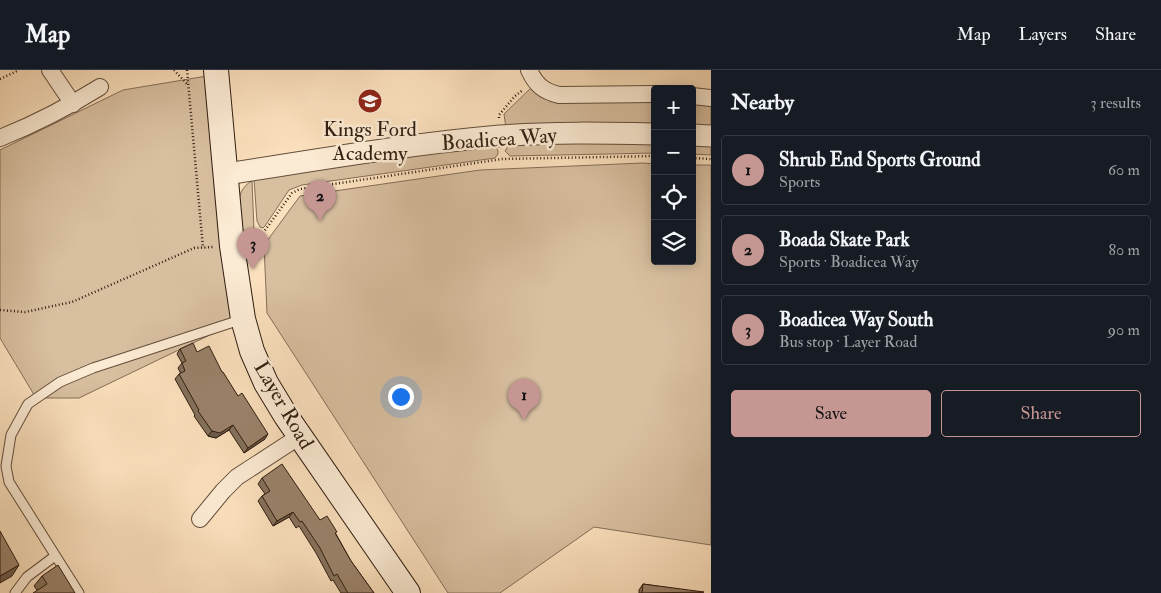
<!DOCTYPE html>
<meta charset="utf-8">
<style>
:root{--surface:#171b24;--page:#20242c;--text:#f1f3f6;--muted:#9ea1a6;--line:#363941;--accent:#c59692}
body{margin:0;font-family:"IM FELL Double Pica",serif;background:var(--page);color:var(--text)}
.controls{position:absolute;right:15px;top:15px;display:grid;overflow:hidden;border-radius:5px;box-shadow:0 2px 12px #0003}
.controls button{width:45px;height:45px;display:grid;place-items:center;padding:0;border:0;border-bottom:1px solid var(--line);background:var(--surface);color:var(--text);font:25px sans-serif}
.you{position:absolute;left:400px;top:326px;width:18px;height:18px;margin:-12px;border:4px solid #fff;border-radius:50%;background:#1a73e8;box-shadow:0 0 0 8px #1a73e833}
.badge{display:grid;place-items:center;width:32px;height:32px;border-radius:50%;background:var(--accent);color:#111;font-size:16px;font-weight:700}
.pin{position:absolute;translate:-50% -41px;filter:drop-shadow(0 1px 2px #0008)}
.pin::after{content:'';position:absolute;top:26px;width:18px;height:15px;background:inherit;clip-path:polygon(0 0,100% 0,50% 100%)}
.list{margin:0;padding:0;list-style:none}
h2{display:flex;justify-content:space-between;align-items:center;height:65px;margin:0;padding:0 20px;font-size:21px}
h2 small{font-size:16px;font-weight:400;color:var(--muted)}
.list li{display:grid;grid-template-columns:32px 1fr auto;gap:15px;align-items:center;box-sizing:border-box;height:70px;margin:0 10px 10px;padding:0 10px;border:1px solid var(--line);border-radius:5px}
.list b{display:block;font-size:19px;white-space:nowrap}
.list p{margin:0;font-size:16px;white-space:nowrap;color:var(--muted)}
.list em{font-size:16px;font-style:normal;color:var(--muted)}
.actions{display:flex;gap:10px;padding:15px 20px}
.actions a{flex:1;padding:11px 0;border:1px solid var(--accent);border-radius:5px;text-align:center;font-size:18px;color:var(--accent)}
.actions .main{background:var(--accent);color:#111}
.icon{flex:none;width:28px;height:28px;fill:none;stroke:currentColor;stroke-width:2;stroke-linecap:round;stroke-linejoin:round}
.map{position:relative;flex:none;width:711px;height:523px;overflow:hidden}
header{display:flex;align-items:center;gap:30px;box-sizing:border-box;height:70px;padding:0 25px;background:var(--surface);border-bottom:1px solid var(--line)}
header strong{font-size:24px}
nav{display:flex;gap:28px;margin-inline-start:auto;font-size:18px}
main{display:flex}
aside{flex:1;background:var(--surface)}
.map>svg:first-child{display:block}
.green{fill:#d8bfa0;stroke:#846e58}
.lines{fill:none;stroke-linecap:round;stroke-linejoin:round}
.service-casing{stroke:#634e3b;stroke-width:11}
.minor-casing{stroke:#634e3b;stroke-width:18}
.tertiary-casing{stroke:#634e3b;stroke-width:23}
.secondary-casing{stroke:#301d10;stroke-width:26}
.path{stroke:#301d10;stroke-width:2.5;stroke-dasharray:1 2.5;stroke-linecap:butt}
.service{stroke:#fcebd4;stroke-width:9}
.minor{stroke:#fcebd4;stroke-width:16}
.tertiary{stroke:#fcebd4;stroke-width:21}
.secondary{stroke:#fcebd4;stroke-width:24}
.wall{fill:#84705b;stroke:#301d10}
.shaded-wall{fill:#6c5b4a;stroke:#301d10}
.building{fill:#9a826a;stroke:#301d10}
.labels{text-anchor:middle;stroke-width:5;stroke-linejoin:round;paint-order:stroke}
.poi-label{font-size:21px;fill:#301d10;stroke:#fcebd4}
.street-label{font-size:21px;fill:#301d10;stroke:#fcebd4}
</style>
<header>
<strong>Map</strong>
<nav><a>Map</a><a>Layers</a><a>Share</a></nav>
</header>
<main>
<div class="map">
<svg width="711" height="523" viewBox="0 0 711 523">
<rect width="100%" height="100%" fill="#fbe0bd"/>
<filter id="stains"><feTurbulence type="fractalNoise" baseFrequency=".004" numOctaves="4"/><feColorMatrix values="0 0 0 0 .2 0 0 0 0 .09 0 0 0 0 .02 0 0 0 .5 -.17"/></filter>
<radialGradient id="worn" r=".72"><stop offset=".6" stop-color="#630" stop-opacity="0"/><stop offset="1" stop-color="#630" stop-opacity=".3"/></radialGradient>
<g class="green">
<polygon points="207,6 243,249 79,328 36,328 0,268 0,80 123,20"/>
<polygon points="532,17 655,30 655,54 506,58 504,44"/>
<polygon points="692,31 711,32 711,56 692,55"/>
<polygon points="655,71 655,83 510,86 505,81 509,75"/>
<polygon points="692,72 711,73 711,85 692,84"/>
<polygon points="496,77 498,81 498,84 495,88 302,115 289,120 265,156 263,158 260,157 257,151 254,109 458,80"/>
<polygon points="643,93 655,94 655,191 692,191 692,95 711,95 711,475 594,457 500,523 448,523 267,243 264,175 300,126 480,100"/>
<path d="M252,111L254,160L253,165L242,168C240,149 231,122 252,111Z"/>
</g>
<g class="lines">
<defs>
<g id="service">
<polyline points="15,523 27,507 55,486"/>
<polyline points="79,523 9,412 6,396 11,365 28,334 60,312 93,298 243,249"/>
</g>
<g id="minor">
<polyline points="50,0 73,34"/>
<path d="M529,0C536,15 543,21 559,25L655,24"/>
<polyline points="692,26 711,28"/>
<path d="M0,68C35,54 68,37 100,17"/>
<polyline points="200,449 223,421 237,407 300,366"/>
</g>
<g id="tertiary">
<polyline points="692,65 711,66"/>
<path d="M226,104C317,90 408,74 500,66C551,62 603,63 655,64"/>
</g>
<polyline id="secondary" points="216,0 232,176 243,249 252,281 266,313 286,346 408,523"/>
</defs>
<use href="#service" class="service-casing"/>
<use href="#minor" class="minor-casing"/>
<use href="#tertiary" class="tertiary-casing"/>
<use href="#secondary" class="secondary-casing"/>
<g class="path">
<polyline points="174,0 188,15"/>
<polyline points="187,0 203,178"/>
<polyline points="0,9 19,0"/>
<polyline points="499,48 499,45 515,26 523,20"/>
<polyline points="692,88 711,89"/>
<polyline points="251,175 255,174 292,123 300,119 502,89 655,86"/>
<polyline points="0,240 25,242 72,232 194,178 213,177"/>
</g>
<use href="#service" class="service"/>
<use href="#minor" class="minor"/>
<use href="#tertiary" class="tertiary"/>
<use href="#secondary" class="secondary"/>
</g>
<g class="wall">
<polygon points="180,279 197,282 222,302 265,369 244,383 229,360 216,368 208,366 194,346 195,345 175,309 179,304 181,304 178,298 182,293 177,284"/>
<polygon points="262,408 320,450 336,464 351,491 374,523 341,523 333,510 331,511 316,483 299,456 296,458 289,447 273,456 258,431 262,426 265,424 258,414"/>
<polygon points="42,506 75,523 37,520 34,516"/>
<polygon points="643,514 704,523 639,523 639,520"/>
</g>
<g class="shaded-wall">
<polygon points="233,355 229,360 216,368 208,366 212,361"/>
<polygon points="268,364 265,369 244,383 248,378"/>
<polygon points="293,442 289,447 273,456 277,451"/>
<polygon points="19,495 12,506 0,513 0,506"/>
</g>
<g class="building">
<polygon points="193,273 197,282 209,276 222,302 223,302 238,326 242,323 268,364 248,378 233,355 220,363 212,361 198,341 199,340 179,304 185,301 182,293 186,291 180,279"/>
<polygon points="282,394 320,450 327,446 337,462 335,463 351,491 374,523 348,523 337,504 334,506 320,478 302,451 300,452 293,442 277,451 262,426 270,421 262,408"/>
<polygon points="0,461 19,495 0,506"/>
<polygon points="58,495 75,523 33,523 47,514 42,506"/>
<polygon points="643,514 704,522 642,523"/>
</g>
<defs>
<symbol id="school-disc" viewBox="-11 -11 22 22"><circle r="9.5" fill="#8f2418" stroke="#fcebd4"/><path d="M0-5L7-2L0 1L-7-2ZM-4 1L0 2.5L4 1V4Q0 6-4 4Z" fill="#fff"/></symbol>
</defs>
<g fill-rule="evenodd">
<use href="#school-disc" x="356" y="17" width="28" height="28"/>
</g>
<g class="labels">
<g class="poi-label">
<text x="370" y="66">Kings Ford<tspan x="370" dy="24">Academy</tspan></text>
</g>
<g class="street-label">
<text transform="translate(499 69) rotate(-4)" y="7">Boadicea Way</text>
<text transform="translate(284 335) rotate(60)" y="7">Layer Road</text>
</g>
</g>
<rect width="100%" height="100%" filter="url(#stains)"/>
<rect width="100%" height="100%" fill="url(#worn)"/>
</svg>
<div class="controls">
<button>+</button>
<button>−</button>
<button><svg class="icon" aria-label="locate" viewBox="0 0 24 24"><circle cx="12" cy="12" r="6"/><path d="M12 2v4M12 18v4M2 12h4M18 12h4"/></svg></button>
<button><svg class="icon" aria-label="layers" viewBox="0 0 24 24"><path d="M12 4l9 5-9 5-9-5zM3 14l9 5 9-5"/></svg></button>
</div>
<div class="you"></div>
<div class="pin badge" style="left:524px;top:350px">1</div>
<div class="pin badge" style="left:320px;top:151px">2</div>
<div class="pin badge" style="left:253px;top:199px">3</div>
</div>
<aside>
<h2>Nearby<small>3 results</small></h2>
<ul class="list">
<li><span class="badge">1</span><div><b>Shrub End Sports Ground</b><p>Sports</p></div><em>60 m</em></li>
<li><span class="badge">2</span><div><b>Boada Skate Park</b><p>Sports · Boadicea Way</p></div><em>80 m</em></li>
<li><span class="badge">3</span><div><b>Boadicea Way South</b><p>Bus stop · Layer Road</p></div><em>90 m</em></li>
</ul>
<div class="actions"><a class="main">Save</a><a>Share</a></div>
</aside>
</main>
